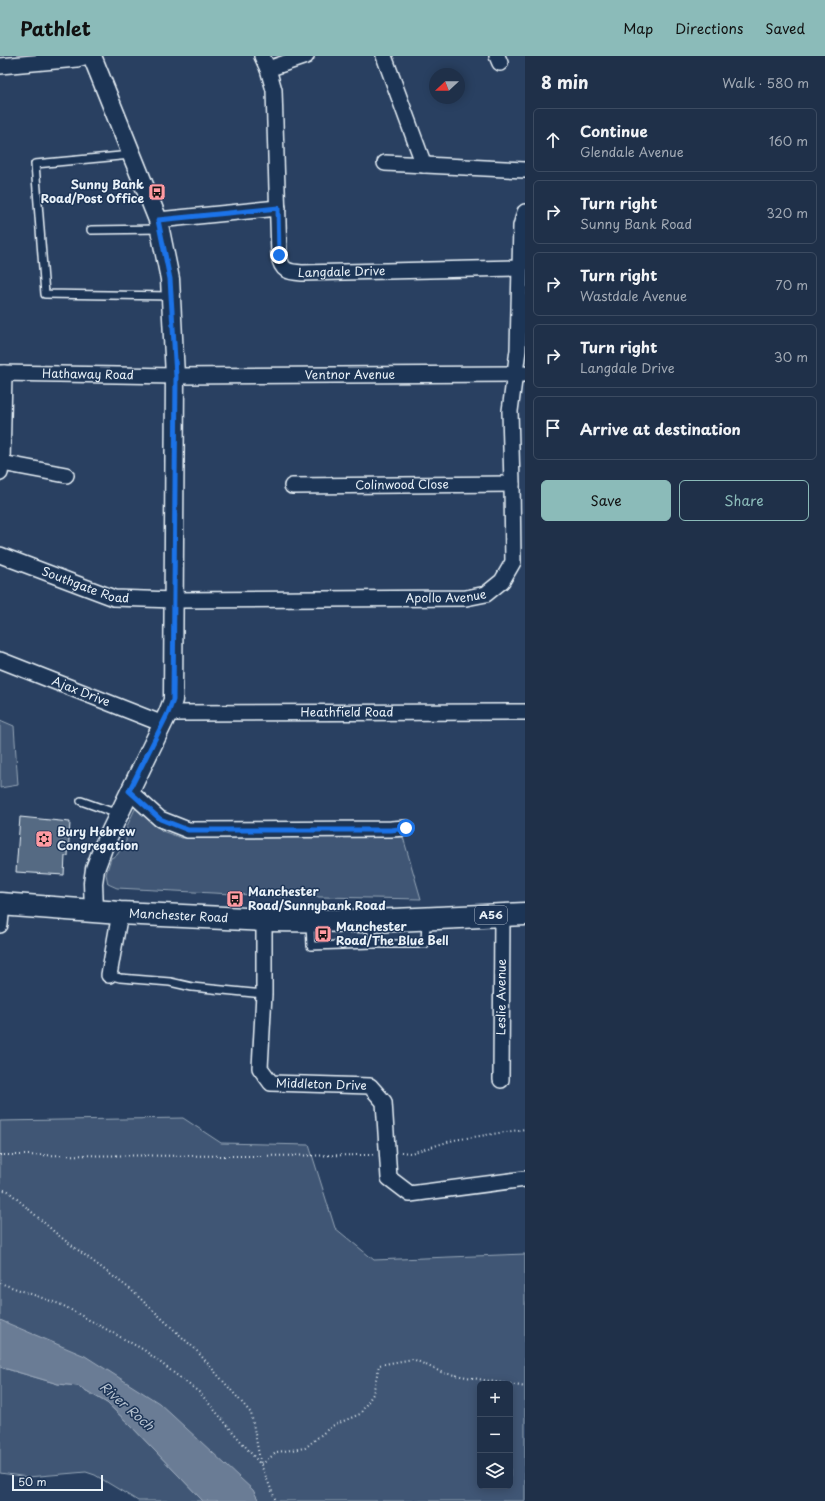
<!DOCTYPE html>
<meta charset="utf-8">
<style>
:root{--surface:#1f3049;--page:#2c3c53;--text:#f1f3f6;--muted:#a1a9b4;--line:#3c4b61;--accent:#8bbbb9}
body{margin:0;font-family:"Playpen Sans",sans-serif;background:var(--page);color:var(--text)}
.controls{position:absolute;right:12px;bottom:12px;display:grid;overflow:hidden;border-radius:6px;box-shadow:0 2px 10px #0003}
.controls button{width:36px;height:36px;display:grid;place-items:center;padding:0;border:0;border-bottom:1px solid var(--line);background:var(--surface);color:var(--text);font:20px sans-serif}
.compass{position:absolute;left:429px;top:12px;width:36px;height:36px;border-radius:50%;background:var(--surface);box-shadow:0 2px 10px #0003;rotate:248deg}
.scale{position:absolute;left:12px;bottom:10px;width:91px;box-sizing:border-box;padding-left:4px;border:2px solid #e8f1f8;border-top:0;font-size:11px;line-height:14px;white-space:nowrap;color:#e8f1f8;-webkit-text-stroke:3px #1d3557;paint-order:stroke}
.stop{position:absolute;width:12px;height:12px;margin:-9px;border:3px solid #1a73e8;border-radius:50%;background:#fff}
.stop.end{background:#1a73e8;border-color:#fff;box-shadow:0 1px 4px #0008}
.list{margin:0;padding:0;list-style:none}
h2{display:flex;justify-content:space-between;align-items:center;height:52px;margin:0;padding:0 16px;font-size:17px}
h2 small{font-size:13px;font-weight:400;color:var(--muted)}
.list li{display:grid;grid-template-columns:26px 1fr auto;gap:12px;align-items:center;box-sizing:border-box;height:64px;margin:0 8px 8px;padding:0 8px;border:1px solid var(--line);border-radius:6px}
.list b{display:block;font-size:15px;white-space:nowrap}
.list p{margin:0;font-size:13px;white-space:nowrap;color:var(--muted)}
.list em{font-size:13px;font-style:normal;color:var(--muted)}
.actions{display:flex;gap:8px;padding:12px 16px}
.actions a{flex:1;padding:9px 0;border:1px solid var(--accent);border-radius:6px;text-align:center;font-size:14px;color:var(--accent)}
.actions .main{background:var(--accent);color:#111}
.icon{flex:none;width:22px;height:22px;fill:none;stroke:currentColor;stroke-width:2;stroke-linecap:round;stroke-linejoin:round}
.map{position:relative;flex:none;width:525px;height:1445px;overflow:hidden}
header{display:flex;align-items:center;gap:24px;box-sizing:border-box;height:56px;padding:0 20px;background:var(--accent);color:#111}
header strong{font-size:19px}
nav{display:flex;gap:22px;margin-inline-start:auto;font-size:14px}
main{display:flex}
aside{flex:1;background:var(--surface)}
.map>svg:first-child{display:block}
.green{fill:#415774;stroke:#94a4b6;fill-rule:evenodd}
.water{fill:#6b7c95;stroke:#9dabbd}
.building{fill:#556a83;stroke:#e8f1f8}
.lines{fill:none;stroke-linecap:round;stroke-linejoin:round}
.service-casing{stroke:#e8f1f8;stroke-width:10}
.minor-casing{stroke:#e8f1f8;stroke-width:18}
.tertiary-casing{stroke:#e8f1f8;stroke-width:21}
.trunk-casing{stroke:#e8f1f8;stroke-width:25}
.path{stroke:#e8f1f8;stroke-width:2;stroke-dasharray:1 3;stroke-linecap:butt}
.service{stroke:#1d3557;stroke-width:7}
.minor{stroke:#1d3557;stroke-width:15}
.tertiary{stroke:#1d3557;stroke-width:18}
.trunk{stroke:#1d3557;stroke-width:22}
.route{stroke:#1a73e8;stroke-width:5}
.labels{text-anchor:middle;stroke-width:3;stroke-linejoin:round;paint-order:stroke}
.shield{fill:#1d3557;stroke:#abb9c8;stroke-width:1}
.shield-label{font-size:11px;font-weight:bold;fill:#e8f1f8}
.poi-label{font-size:12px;font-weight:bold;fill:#e8f1f8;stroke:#1d3557;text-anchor:start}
.street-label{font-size:12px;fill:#e8f1f8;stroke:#1d3557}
.water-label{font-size:13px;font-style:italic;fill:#b6c2d0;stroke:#1d3557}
</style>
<header>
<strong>Pathlet</strong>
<nav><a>Map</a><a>Directions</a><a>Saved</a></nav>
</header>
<main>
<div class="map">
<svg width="525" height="1445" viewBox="0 0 525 1445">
<rect width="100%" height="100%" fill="#294061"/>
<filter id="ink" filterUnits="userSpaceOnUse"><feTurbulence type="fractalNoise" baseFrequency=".025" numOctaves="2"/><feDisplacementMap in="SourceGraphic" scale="8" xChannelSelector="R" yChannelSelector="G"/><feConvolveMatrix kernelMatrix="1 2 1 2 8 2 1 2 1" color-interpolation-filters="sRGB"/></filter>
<g filter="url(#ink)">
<g class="green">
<polygon points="0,664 14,670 18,729 0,732"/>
<polygon points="135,753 139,753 162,775 182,782 403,781 421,843 271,840 117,832 108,828 106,818 111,802 117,799 126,785 127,770"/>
<path d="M183,1062L221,1087L309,1089L335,1172L374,1204L525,1198V1445H259L252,1434L0,1268V1065ZM480,1328H510V1430H480Z"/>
<polygon points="0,1311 58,1328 78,1330 107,1347 131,1370 203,1445 138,1445 95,1419 86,1416 28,1421 0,1417"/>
</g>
<polygon class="water" points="0,1264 85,1300 159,1347 253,1434 259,1445 203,1445 131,1370 107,1347 78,1330 58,1328 0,1311"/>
<polygon class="building" points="20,761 70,766 68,800 65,800 64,819 16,816"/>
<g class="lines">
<defs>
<g id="service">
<polyline points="131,99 35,108 45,238 171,240"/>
<polyline points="91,174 160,173"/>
<polyline points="81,745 118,758"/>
<polyline points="310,867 311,890 372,888"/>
<polyline points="372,867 372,888 425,888 426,865"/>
<polyline points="109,919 120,922 170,926 192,931 264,938"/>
</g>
<g id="minor">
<path id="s1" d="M262,0L268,13L274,34L279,199C281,215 288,216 302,217L520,212"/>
<polyline points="384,0 424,109"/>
<polyline points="497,0 500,7"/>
<polyline points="0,10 77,3 87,0"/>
<polyline points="268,13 306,0"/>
<polyline points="385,107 525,114"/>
<polyline points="158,164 278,152"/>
<path id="s2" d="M0,317L175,320L524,318"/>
<polyline points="2,407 66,419"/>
<polyline points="0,417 2,407 4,317"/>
<path id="s3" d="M292,430L512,428"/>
<path id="s4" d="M0,499L114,542L174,544L466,542L486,538L502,525L513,506L512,428L510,355L518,294L521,170L525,156"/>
<path id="s5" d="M0,604L163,668"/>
<path id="s6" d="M168,657L525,656"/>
<polyline points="129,735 160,763 188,774 391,773 406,772"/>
<path id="s7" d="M264,864V938L260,1012L271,1027L370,1030L384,1046L389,1122L410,1138L525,1123"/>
<polyline points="0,869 2,848"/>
<polyline points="109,919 120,857"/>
<path id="s8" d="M501,1024L502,858"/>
</g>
<polyline id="tertiary" points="92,0 158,164 170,223 175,320 173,644 168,657 104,789 95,813 93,827 94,855"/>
<g id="trunk">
<path id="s9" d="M0,848L120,857L264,864L372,865L525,858"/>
</g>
</defs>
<use href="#service" class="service-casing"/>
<use href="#minor" class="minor-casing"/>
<use href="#tertiary" class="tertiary-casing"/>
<use href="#trunk" class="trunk-casing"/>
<g class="path">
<polyline points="401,1096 411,1097 454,1084 525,1073"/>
<polyline points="0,1099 250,1100 370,1099 375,1098"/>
<polyline points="0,1133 8,1135 58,1179 130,1233 196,1294 251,1357 261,1409 277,1396 305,1392 332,1370 360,1358 373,1338 379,1309 413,1303 443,1317 508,1328"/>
<polyline points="0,1227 62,1249 144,1294 200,1337 261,1409 276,1445"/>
<polyline points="510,1328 525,1331"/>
</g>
<use href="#service" class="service"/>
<use href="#minor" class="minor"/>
<use href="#tertiary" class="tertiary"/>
<use href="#trunk" class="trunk"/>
</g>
</g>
<g class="lines" filter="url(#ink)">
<polyline class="route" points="279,199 278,152 158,164 170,223 176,320 173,644 168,657 129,735 160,763 188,774 391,774 406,772"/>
</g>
<defs>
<symbol id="bus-square" viewBox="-11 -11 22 22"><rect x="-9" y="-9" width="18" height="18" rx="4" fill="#ff9aa2" stroke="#1d3557"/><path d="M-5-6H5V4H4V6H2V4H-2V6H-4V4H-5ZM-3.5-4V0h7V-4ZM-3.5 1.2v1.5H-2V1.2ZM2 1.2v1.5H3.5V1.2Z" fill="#111"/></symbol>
<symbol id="synagogue-square" viewBox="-11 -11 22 22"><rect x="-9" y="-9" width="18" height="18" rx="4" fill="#ff9aa2" stroke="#1d3557"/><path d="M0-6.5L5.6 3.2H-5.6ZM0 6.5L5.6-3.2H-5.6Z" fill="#111"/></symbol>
</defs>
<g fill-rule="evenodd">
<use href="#bus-square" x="147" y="126" width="20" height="20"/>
<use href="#synagogue-square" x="34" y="773" width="20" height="20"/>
<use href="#bus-square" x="225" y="833" width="20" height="20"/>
<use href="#bus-square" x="313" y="868" width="20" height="20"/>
</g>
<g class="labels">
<rect class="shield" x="475" y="850" width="32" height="18" rx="3"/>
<g class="shield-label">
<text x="491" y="863">A56</text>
</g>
<g class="poi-label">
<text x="144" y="133" text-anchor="end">Sunny Bank<tspan x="144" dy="14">Road/Post Office</tspan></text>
<text x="57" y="780">Bury Hebrew<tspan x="57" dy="14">Congregation</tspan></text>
<text x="248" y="840">Manchester<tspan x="248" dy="14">Road/Sunnybank Road</tspan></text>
<text x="336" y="875">Manchester<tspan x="336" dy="14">Road/The Blue Bell</tspan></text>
</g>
<g class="street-label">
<text dy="4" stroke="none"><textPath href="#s1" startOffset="274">Langdale Drive</textPath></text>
<text dy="4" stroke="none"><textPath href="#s2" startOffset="88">Hathaway Road</textPath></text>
<text dy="4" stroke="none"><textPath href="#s2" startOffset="350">Ventnor Avenue</textPath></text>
<text dy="4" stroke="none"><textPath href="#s3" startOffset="110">Colinwood Close</textPath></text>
<text dy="4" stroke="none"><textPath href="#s4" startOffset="91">Southgate Road</textPath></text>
<text dy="4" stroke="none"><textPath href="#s4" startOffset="454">Apollo Avenue</textPath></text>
<text dy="4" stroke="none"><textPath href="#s5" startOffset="87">Ajax Drive</textPath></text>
<text dy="4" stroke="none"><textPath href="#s6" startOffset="179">Heathfield Road</textPath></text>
<text dy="4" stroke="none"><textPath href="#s9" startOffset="179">Manchester Road</textPath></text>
<text dy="4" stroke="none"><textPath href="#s8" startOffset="83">Leslie Avenue</textPath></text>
<text dy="4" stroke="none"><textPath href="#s7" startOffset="217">Middleton Drive</textPath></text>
</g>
<g class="water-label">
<text transform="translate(127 1350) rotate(41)" y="5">River Roch</text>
</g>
</g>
</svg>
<div class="controls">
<button>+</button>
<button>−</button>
<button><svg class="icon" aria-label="layers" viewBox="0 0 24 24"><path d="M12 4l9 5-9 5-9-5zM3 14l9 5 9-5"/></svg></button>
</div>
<svg class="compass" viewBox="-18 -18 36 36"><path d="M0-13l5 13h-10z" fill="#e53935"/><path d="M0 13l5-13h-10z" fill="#a1a9b4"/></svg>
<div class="scale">50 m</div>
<div class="stop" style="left:406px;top:772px"></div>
<div class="stop end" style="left:279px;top:199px"></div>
</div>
<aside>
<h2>8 min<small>Walk · 580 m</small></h2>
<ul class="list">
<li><svg class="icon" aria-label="ahead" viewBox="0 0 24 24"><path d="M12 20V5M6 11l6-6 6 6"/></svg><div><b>Continue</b><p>Glendale Avenue</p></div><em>160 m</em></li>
<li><svg class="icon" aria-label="right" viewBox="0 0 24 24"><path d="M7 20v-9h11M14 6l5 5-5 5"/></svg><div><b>Turn right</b><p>Sunny Bank Road</p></div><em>320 m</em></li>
<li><svg class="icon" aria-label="right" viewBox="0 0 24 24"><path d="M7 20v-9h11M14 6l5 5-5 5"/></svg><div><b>Turn right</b><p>Wastdale Avenue</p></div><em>70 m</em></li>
<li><svg class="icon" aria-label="right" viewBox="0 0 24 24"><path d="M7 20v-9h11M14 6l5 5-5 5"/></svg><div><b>Turn right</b><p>Langdale Drive</p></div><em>30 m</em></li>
<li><svg class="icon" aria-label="arrive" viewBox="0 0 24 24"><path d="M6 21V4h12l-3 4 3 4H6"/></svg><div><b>Arrive at destination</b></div></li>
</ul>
<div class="actions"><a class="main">Save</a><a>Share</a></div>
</aside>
</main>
